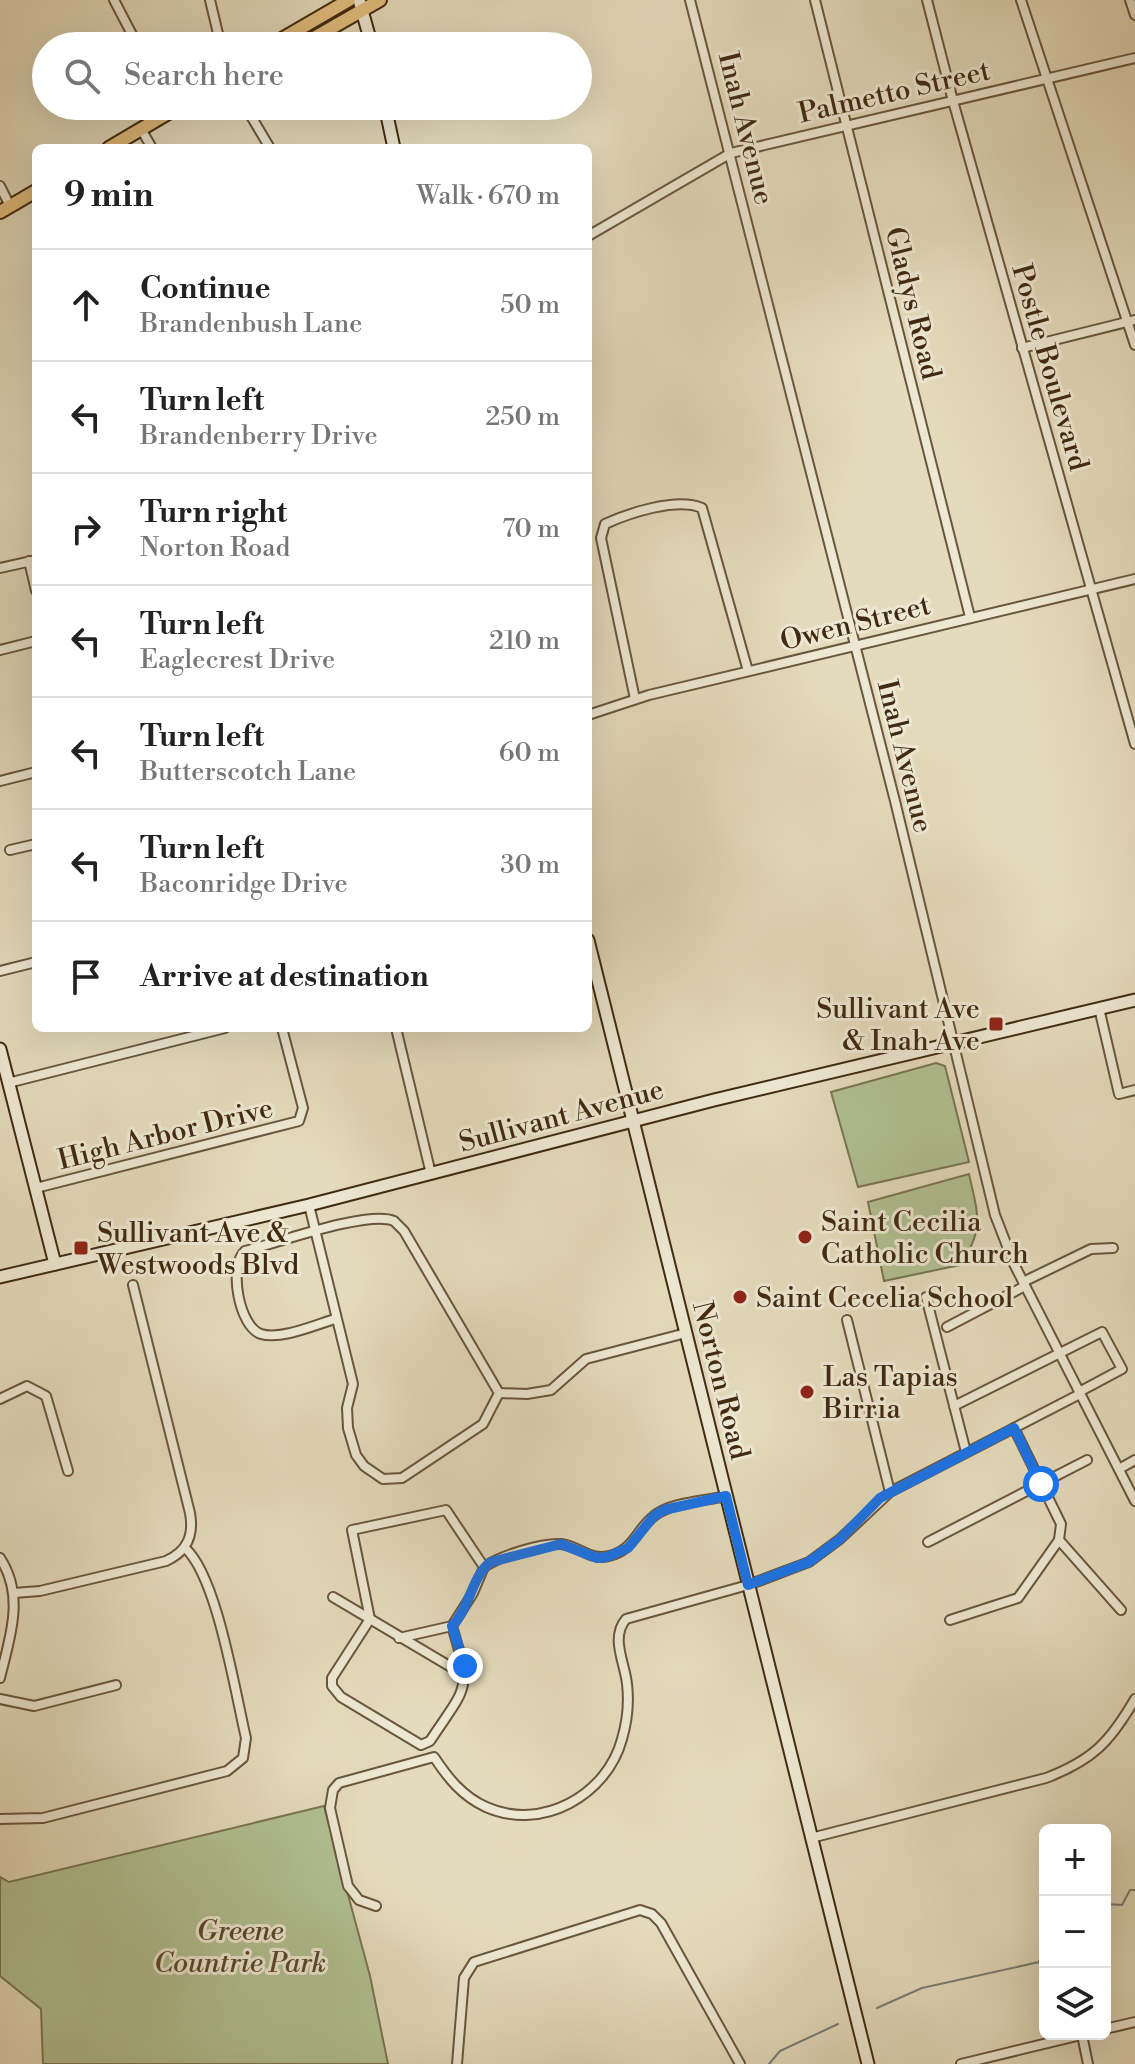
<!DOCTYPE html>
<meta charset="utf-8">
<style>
:root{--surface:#fff;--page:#f2f2f2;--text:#222;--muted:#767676;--line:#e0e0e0}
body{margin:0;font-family:"Libre Bodoni",serif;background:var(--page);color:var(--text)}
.controls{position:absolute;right:24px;bottom:24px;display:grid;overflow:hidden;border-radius:12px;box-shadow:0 8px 32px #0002}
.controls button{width:72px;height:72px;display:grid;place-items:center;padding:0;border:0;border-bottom:2px solid var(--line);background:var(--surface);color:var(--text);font:40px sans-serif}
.stop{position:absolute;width:24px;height:24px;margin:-18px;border:6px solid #1a73e8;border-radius:50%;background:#fff}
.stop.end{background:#1a73e8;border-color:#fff;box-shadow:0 2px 8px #0008}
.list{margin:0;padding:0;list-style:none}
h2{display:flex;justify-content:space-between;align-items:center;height:104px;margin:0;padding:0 32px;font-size:34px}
h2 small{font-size:26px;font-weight:400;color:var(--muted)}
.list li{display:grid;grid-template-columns:52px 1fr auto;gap:24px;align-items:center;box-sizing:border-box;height:112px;padding:0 32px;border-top:2px solid var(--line)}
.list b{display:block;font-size:30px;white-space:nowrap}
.list p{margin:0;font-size:26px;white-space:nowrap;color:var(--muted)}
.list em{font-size:26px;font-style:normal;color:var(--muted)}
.icon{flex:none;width:44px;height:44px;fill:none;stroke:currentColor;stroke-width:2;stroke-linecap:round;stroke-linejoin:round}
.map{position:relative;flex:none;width:1135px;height:2064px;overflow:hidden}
.search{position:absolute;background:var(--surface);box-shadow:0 8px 32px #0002;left:32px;top:32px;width:560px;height:88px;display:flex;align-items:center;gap:20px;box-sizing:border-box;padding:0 28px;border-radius:44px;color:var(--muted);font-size:30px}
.panel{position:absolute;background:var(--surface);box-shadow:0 8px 32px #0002;left:32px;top:144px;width:560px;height:888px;border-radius:12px}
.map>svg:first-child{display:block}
.green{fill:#b1c193;stroke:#797652;stroke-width:2}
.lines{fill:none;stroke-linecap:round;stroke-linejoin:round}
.stream{stroke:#767f77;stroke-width:2}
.street-casing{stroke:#6a563c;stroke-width:12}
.secondary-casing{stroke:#412a11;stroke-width:15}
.primary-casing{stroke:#412a11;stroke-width:16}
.street{stroke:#ede8d3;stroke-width:8}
.secondary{stroke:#ede8d3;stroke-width:11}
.primary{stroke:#e2be7e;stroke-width:12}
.route{stroke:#1a73e8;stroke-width:10}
.poi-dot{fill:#8f2418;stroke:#ede8d3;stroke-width:3}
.labels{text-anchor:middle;stroke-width:6;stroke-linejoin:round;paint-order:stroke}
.street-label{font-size:28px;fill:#412a11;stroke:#ede8d3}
.poi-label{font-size:28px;fill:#412a11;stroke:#ede8d3;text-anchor:start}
.park-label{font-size:28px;font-style:italic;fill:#57482b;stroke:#ede8d3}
</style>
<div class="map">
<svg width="1135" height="2064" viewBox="0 0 1135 2064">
<rect width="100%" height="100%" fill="#e4dbbc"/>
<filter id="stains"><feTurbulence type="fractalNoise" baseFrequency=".0025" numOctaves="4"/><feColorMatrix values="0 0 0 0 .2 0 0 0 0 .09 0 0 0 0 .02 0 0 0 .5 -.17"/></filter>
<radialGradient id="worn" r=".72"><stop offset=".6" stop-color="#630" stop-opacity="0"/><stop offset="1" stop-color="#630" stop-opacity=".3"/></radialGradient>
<g class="green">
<polygon points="936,1063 945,1066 969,1162 858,1187 831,1092"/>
<path d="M969,1174C978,1215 985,1229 960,1265L884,1281L868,1202Z"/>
<polygon points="324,1806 370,1976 388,2064 43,2064 41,2009 0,1976 0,1877 9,1882"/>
</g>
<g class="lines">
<g class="stream">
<polyline points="1105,1904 1122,1905 1130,1890 1135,1890"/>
<polyline points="877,2008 922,1988 1039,1962 1045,1949"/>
<polyline points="769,2064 780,2051 838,2024"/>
</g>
<defs>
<g id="street">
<polyline points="114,0 138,46"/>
<polyline points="210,0 221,46"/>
<polyline points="690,0 895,801 995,1215 1014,1264 1135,1501"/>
<polyline points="815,0 970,617"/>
<polyline points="927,0 953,101 1135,744"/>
<polyline points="1021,0 1135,345"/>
<polyline points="1130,0 1135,15"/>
<polyline points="245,106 270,148"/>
<polyline points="141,129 152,148"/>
<polyline points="0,186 10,206"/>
<polyline points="588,236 731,153 1135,58"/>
<polyline points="1022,348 1135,320"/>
<polyline points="29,561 36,591"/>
<polyline points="0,568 36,560"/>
<polyline points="0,650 36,641"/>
<path d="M635,699L601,538L605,524C629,513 677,497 702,508L748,671"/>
<polyline points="588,715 649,695 1135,579"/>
<polyline points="0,781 36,772"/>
<polyline points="10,850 36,844"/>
<polyline points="0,971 36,962"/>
<polyline points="1099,1008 1119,1094 1135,1090"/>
<polyline points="396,1028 431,1174"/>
<polyline points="8,1083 225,1028"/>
<polyline points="36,1188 299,1121 303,1108 282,1028"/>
<path d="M309,1205L353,1384L347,1408L348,1428L356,1455L364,1466L383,1479L402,1478L483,1424L499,1393L404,1231L394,1221C368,1210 277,1243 245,1251C228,1266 239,1327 261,1334C281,1340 315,1325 335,1319"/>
<polyline points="1023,1282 1091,1249 1113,1248"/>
<polyline points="926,1297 966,1452"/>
<polyline points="847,1320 890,1492"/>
<polyline points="947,1327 1025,1286"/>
<polyline points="499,1393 527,1394 551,1390 586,1359 686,1333"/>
<polyline points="0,1399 27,1386 46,1396 68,1471"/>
<polyline points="954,1406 1102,1332 1122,1369 1079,1392"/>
<polyline points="1119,1469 1135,1460"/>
<polyline points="1059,1540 1121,1610"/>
<polyline points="928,1542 1087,1460"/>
<path d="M0,1558C25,1596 10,1637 0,1678"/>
<path d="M484,1567C500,1556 540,1543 561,1544C579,1546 590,1561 609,1556C634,1550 636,1530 654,1516C671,1502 705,1501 726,1496"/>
<path d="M14,1593L40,1591L166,1561C188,1551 194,1535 190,1513L133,1285"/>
<polyline points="333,1597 451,1667 465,1671"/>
<path d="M370,1619L332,1678V1686L341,1697L421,1745L430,1741C467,1685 472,1692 452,1626"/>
<polyline points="370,1619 352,1530 446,1510 484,1567"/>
<polyline points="950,1620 1018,1598 1059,1540 1061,1524 1014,1428"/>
<polyline points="399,1638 452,1626 473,1593 484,1567"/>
<polyline points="0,1699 34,1706 116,1685"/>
<path d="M0,1819L43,1818L227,1771L243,1758L246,1738C235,1692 217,1576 185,1548"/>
<path d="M811,1838L1046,1778C1093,1760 1110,1742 1135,1699"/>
<path d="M376,1906L359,1900L348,1886L330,1808L333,1790L339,1783L434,1757C448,1778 462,1796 486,1807C542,1832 607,1795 622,1739C627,1722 629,1701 627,1684C625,1663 610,1638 626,1619L748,1585L809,1562L840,1539L890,1492L1080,1394"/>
<polyline points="1105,2029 1135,2022"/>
<polyline points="1082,2035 1088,2064"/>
<polyline points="457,2064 464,1978 474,1962 640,1910 652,1914 661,1923 740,2064"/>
<polyline points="961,2064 1085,2034"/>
</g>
<g id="secondary">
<polyline points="359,0 372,46"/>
<polyline points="385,106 394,148"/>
<polyline points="588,940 868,2064"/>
<polyline points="0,1049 55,1264"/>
<polyline points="0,1277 309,1205 714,1100 1135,1000"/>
</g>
<g id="primary">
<polyline points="270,46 349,0"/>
<polyline points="300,46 380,0"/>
<polyline points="109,148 180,106"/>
<polyline points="0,212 36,191"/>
</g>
</defs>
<use href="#street" class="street-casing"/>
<use href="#secondary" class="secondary-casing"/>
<use href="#primary" class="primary-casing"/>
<use href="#street" class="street"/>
<use href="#secondary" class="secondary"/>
<use href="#primary" class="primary"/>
</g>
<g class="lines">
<path class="route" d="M465,1666L452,1626C470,1608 472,1575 491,1562L561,1544L597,1558L607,1557L628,1548L654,1516L664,1510L726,1496L748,1585L809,1562L840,1539L880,1498L1014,1428L1041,1484"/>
</g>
<g class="poi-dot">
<rect x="988" y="1016" width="16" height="16" rx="4"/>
<circle cx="805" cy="1237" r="8"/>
<rect x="73" y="1240" width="16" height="16" rx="4"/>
<circle cx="740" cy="1297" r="8"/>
<circle cx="807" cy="1392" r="8"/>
</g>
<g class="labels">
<g class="street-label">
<text transform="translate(894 91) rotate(-13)" y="10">Palmetto Street</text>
<text transform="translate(747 128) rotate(76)" y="10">Inah Avenue</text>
<text transform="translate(914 303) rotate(76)" y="10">Gladys Road</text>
<text transform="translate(1051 367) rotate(74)" y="10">Postle Boulevard</text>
<text transform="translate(855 622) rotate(-14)" y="10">Owen Street</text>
<text transform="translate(906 756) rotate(76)" y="10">Inah Avenue</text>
<text transform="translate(561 1115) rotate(-15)" y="10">Sullivant Avenue</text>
<text transform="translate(165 1133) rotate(-14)" y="10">High Arbor Drive</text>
<text transform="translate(722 1380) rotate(76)" y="10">Norton Road</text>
</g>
<g class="poi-label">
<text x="980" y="1018" text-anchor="end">Sullivant Ave<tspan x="980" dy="32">&amp; Inah Ave</tspan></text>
<text x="821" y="1231">Saint Cecilia<tspan x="821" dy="32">Catholic Church</tspan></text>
<text x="97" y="1242">Sullivant Ave &amp;<tspan x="97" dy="32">Westwoods Blvd</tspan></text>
<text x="756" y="1307">Saint Cecelia School</text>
<text x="823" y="1386">Las Tapias<tspan x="823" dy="32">Birria</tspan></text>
</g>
<g class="park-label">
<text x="240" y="1940">Greene<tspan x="240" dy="32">Countrie Park</tspan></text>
</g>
</g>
<rect width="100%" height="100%" filter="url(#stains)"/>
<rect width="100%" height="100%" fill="url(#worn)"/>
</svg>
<div class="controls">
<button>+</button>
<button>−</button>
<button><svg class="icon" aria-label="layers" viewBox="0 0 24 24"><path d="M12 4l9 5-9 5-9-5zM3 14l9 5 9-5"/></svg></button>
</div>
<div class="stop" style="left:1041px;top:1484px"></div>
<div class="stop end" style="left:465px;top:1666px"></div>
<div class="search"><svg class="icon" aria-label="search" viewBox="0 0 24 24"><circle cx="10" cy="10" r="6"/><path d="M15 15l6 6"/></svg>Search here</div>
<section class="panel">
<h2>9 min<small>Walk · 670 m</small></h2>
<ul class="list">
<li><svg class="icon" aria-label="ahead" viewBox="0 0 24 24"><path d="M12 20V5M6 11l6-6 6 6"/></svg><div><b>Continue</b><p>Brandenbush Lane</p></div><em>50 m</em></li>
<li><svg class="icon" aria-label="left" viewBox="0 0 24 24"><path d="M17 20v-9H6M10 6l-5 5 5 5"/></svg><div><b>Turn left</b><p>Brandenberry Drive</p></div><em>250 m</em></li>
<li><svg class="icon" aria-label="right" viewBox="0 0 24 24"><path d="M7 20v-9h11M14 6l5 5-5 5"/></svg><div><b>Turn right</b><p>Norton Road</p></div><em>70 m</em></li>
<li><svg class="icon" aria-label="left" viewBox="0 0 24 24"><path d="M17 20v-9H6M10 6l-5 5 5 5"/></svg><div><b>Turn left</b><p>Eaglecrest Drive</p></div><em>210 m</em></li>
<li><svg class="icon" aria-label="left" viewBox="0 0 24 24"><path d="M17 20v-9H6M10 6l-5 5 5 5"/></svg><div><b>Turn left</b><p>Butterscotch Lane</p></div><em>60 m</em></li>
<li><svg class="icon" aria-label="left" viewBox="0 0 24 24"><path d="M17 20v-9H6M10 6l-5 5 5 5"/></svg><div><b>Turn left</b><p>Baconridge Drive</p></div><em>30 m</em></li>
<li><svg class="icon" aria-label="arrive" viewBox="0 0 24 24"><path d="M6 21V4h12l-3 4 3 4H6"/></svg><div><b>Arrive at destination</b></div></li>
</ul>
</section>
</div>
